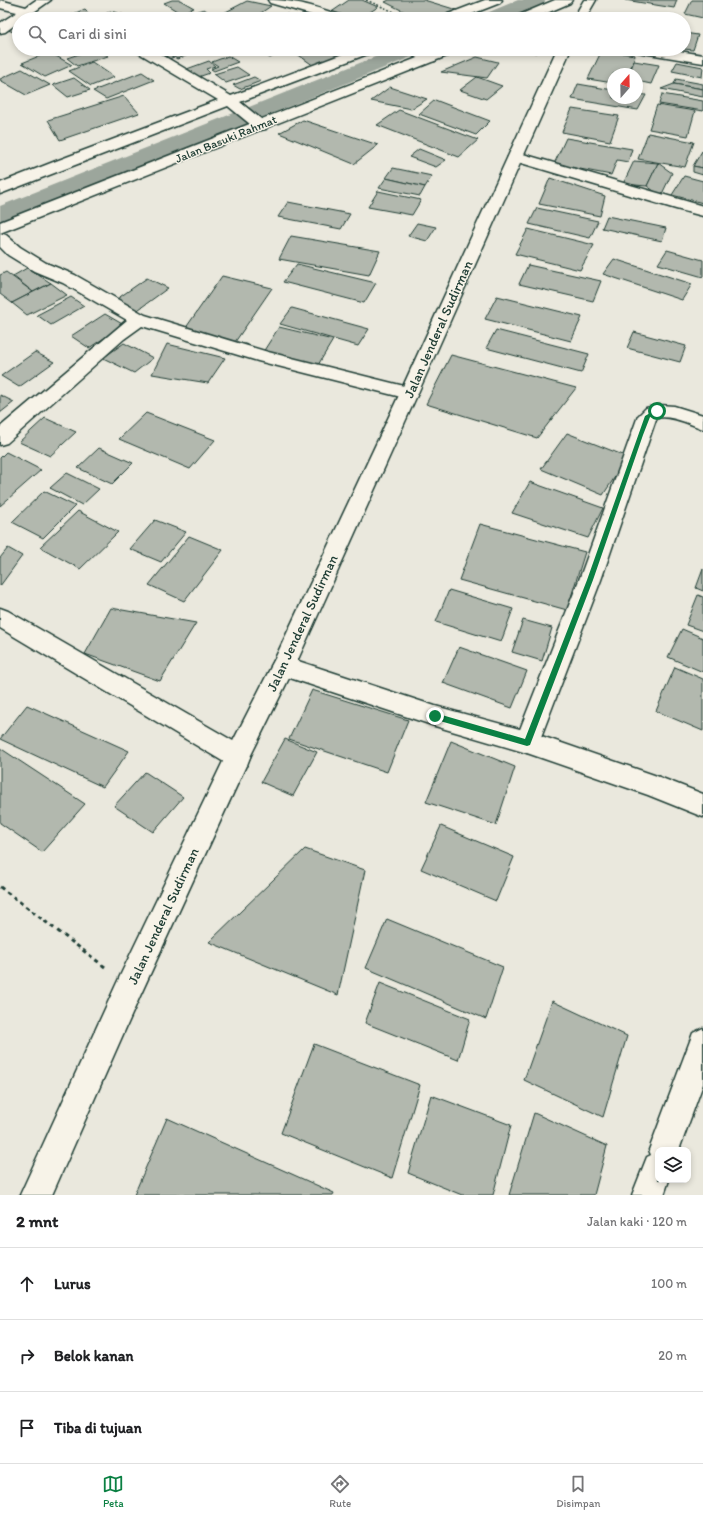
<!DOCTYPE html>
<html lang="id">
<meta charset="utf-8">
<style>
:root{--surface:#fff;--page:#f6f6f6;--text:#202124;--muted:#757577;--line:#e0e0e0;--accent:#0b8043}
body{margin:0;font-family:Itim,sans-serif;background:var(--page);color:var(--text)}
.controls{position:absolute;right:12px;bottom:12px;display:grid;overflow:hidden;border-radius:8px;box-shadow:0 2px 6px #0003}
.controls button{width:36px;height:36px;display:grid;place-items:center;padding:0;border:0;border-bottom:1px solid var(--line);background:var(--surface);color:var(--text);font:20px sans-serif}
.compass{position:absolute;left:607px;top:68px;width:36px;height:36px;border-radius:50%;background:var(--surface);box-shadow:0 2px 6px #0003;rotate:20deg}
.stop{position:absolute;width:12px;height:12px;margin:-9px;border:3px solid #0b8043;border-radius:50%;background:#fff}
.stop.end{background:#0b8043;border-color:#fff;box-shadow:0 1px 4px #0008}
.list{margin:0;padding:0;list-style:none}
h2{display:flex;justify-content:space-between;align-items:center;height:52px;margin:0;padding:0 16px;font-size:17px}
h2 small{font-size:13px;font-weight:400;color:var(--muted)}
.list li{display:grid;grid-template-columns:26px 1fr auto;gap:12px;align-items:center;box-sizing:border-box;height:72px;padding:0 16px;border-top:1px solid var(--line)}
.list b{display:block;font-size:15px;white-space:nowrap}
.list em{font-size:13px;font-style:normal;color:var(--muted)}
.icon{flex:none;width:22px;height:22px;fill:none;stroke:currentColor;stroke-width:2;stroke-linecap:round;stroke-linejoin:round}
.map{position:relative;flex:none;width:703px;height:1195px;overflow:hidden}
.search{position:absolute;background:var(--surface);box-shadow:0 2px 6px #0003;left:12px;right:12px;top:12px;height:44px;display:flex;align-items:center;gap:10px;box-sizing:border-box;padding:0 14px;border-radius:22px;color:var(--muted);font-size:15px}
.sheet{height:268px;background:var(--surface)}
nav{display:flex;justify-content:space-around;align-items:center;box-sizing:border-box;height:56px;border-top:1px solid var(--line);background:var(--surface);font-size:11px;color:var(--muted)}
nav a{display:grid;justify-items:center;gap:2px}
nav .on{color:var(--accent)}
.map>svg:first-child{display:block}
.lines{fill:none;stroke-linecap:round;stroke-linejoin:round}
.canal{fill:#9ca69c;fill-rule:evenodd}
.building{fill:#b2b8ae;stroke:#1f3d34}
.minor-casing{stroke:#1f3d34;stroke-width:3}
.tertiary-casing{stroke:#1f3d34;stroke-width:3}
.secondary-casing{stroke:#1f3d34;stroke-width:3}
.trunk-casing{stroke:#1f3d34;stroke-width:3}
.path-far1{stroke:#1f3d34;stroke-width:1.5;stroke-dasharray:2 2;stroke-linecap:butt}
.path{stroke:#1f3d34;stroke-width:3;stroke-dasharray:4 4;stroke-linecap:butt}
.minor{fill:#f7f3e8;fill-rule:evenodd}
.tertiary{fill:#f7f3e8;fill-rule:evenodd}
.secondary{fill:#f7f3e8;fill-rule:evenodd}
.trunk{fill:#f7f3e8;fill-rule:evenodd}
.route{fill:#0b8043}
.labels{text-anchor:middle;stroke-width:3;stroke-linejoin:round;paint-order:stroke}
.far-street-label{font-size:12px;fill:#1f3d34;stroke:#f7f3e8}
.street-label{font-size:14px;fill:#1f3d34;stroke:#f7f3e8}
</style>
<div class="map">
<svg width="703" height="1195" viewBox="0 0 703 1195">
<rect width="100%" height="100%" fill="#eae8dd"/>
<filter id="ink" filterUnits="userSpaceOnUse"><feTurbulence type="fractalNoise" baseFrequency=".025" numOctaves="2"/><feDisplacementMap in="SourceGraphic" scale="8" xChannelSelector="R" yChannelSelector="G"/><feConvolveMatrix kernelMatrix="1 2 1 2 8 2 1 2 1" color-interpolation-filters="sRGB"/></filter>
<g filter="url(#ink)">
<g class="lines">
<g class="canal">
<polygon points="518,0 546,0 543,4 507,19 479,19 482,15"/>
<polygon points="395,49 425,49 421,53 9,220 0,223 0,206"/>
</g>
</g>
<g class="building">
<polygon points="172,0 180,0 194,8 180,13 164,3"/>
<polygon points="349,0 362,0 378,7 359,19 346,19 330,13"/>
<polygon points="389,0 424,0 457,10 434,19 419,19 385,2"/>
<polygon points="625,0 677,0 674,8"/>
<polygon points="692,0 703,0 703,18 685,14"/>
<polygon points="247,1 271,6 252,19 221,19 216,17"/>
<polygon points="85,9 95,19 64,18"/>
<polygon points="204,9 211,14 207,15 212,19 187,19 182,16"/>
<polygon points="110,11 140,19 98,19"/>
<polygon points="287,14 298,19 277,19"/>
<polygon points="19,21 19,34 5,29"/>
<polygon points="684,33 698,35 693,50 684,49"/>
<polygon points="62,49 81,49 70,54"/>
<polygon points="94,49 99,49 108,56 77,66 67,58"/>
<polygon points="173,49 205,49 177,59 174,57 169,59 160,54"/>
<polygon points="255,49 281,49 283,51 270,58"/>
<polygon points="298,49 333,49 343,56 314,66 293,51"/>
<polygon points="516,49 538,49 536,53"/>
<polygon points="602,50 635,55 634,61 627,74 613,74 613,83 588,79"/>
<polygon points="49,52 72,65 45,77 22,63"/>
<polygon points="228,56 238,62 214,71 211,69 218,66 212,62"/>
<polygon points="477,57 498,62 487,78 441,72"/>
<polygon points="209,61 215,66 206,69 210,73 195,78 184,70"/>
<polygon points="634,61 659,65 651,84 637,81 637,74 629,74"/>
<polygon points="92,62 114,77 91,86 69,71"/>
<polygon points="677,62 703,67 702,77 672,71"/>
<polygon points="237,67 249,75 226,83 214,74"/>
<polygon points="22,69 50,85 26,95 0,80 0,79"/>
<polygon points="142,72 154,80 106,99 93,91"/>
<polygon points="254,77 261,81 240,89 233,85"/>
<polygon points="477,77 502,86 486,99 460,90"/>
<polygon points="74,78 90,90 68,97 53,85"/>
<polygon points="676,79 703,84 703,89 674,84"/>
<polygon points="578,84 613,90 613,98 637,98 637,94 646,95 638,110 572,99"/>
<polygon points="674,84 703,89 703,97 661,89"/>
<polygon points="390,87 427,99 411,109 371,101"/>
<polygon points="662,94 703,101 703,111 659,104"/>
<polygon points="124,96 139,113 60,140 48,120"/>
<polygon points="435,100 490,121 476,135 419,114"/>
<polygon points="657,105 695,111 688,136 649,129"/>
<polygon points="572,109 619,116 610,141 562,132"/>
<polygon points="399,110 478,140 459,157 377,125"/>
<polygon points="303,120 378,145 354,164 279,133"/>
<polygon points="648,133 694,142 685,167 638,159"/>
<polygon points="566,138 632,149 628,162 617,160 611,175 554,164"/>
<polygon points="419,149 446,160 436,167 409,157"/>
<polygon points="702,151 703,152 703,168 693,166"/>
<polygon points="634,161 658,163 647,186 623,184"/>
<polygon points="658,163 672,173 661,196 647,186"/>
<polygon points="693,166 703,168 703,175 693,172"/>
<polygon points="393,168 432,176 425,187 386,178"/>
<polygon points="684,176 703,181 703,203 672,195"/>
<polygon points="386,178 425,187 420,196 379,188"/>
<polygon points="550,178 605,196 600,216 539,204"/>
<polygon points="378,191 421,200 412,215 368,207"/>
<polygon points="288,202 350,214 341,229 278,217"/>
<polygon points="537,208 598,221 590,238 529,224"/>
<polygon points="607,216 666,228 662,241 602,228"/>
<polygon points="417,223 436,227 427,241 408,236"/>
<polygon points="528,229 594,245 580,270 515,254"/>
<polygon points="291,236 380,251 369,275 279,259"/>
<polygon points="667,250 703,260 703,277 658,264"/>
<polygon points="614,259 692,284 682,300 603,274"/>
<polygon points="297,264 376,283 364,303 283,282"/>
<polygon points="528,265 601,281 593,301 519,284"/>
<polygon points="27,268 51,283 33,292 13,276"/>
<polygon points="6,272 33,292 12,303 0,294 0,275"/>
<polygon points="222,276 272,288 235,342 185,329"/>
<polygon points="147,278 168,288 135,312 114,301"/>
<polygon points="51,283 67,295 27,315 12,303"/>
<polygon points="497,296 582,317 571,341 485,319"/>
<polygon points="71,297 84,306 51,325 37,315"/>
<polygon points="292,308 369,329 358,346 280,324"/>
<polygon points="105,314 124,325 89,348 71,336"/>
<polygon points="279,327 333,340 318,365 263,352"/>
<polygon points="496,330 589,354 581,373 486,348"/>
<polygon points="634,332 686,346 680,362 627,348"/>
<polygon points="124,343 153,358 134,373 103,358"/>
<polygon points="167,344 225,358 208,383 152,374"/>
<polygon points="35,352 54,362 19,387 1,376"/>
<polygon points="451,355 576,388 537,438 426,404"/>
<polygon points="0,395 14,402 0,413"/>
<polygon points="146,413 215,440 190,469 119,439"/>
<polygon points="45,418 76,432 50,456 19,442"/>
<polygon points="567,433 628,457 603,495 541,469"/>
<polygon points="99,448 133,463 112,484 78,468"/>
<polygon points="6,452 41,470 0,506 0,458"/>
<polygon points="67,473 99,489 82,505 50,488"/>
<polygon points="530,482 603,508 588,538 512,513"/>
<polygon points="44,491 75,506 43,538 12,522"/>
<polygon points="78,511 118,532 80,569 40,547"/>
<polygon points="155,520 186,532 161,562 130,549"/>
<polygon points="480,524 585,552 567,610 459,580"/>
<polygon points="189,536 223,550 184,601 149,585"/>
<polygon points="8,548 22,556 0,586 0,558"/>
<polygon points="703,569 703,591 696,588"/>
<polygon points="449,590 513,609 501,642 436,622"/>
<polygon points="698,595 703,597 703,631 686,625"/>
<polygon points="111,608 196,623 160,681 85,654"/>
<polygon points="523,620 552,628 542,661 512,652"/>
<polygon points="682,629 703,638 703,672 668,657"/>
<polygon points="459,647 527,671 512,708 443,683"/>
<polygon points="675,667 703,679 703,731 656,711"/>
<polygon points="312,690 408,720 387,772 289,739"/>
<polygon points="27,705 129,751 103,787 0,739"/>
<polygon points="285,739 317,752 293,796 261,782"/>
<polygon points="451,741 515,767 496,825 426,802"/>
<polygon points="0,748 85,804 42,852 0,823"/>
<polygon points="145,772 183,797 153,832 114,806"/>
<polygon points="441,826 514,857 496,901 421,869"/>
<polygon points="305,849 365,870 338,995 209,942"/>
<polygon points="387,919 503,967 486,1019 366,968"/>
<polygon points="380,983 470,1019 458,1060 365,1023"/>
<polygon points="552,1001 627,1036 603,1117 524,1080"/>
<polygon points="314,1044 420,1085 392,1178 281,1133"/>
<polygon points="431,1095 511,1125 493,1195 462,1195 408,1173"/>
<polygon points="534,1113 607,1146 594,1195 509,1195"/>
<polygon points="167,1118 334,1193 333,1195 134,1195"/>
</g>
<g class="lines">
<defs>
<g id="minor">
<polygon points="0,0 26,7 36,0 51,0 24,19 19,19 19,22 5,32 0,33 0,23 17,12 0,8"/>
<path d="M268,0C297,0 315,7 343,16L344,19H326L270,3Z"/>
<polygon points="485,0 502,0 500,3 459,19 442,19 443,16"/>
<polygon points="135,49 152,49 231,96 356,49 375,49 373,52 240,102 266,123 268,126 266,129 261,130 256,129 228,106 0,194 0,183 56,161 218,100 137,52"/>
<path d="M405,49C416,49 430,48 437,58L435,61C426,63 410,56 405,49Z"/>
<polygon points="636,49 667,49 703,55 703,63 643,53 638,52"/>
<polygon points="516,152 703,206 703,216 676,209 511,160 508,157 511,154"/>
<polygon points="0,233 6,235 20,247 46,263 75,275 145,315 268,352 416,389 418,393 416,397 409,399 258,361 142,326 124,339 7,443 0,445 0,427 127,320 63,283 34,271 8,255 0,247"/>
<path d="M659,405L674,406L703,415V429C692,425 666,413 656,419L601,580L539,742L536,749L527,753L518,749L515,742L579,580L638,416L646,408Z"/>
<polygon points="0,608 8,611 247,749 250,757 247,765 238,768 229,765 0,628"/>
<polygon points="703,1028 703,1084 679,1150 658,1150 658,1180 669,1180 664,1195 632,1195 647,1157 651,1155 649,1150 693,1033"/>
</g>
<polygon id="tertiary" points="283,656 435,706 527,731 654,775 703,794 703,817 648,795 527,753 435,726 275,673 271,666 275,659"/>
<g id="secondary">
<polygon points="555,0 572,0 570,3 533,19 516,19 517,16"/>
<polygon points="440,49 459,49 457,52 0,233 0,222"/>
</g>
<g id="trunk">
<polygon points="584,0 596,0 585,19 573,19"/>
<polygon points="557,49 571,49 418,393 295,666 248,761 140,996 52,1195 20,1195 120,976 229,749 272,665 400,393"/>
</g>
</defs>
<use href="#minor" class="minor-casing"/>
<use href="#tertiary" class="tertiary-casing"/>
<use href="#secondary" class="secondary-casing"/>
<use href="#trunk" class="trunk-casing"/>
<polyline class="path-far1" points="366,0 411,19"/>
<polyline class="path" points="0,887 105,967"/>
<use href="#minor" class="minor"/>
<use href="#tertiary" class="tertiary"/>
<use href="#secondary" class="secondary"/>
<use href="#trunk" class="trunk"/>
</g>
</g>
<polygon class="route" points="657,409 660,411 650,417 643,435 593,580 530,745 527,746 433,719 433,714 435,713 525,739 587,580 645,416"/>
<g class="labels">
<g class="far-street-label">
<text transform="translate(226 139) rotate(-22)" y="4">Jalan Basuki Rahmat</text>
</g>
<g class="street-label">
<text transform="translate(438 329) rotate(-66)" y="5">Jalan Jenderal Sudirman</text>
<text transform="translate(302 623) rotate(-65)" y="5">Jalan Jenderal Sudirman</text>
<text transform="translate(163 916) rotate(-65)" y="5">Jalan Jenderal Sudirman</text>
</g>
</g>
</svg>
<div class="controls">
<button><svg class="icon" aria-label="layers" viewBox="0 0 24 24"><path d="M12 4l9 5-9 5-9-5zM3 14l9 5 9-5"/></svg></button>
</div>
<svg class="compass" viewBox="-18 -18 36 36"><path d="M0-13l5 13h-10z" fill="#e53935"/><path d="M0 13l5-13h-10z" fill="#757577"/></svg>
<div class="stop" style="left:657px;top:411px"></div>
<div class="stop end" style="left:435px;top:716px"></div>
<div class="search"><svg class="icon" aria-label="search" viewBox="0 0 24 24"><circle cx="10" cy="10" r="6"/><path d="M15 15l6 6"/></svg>Cari di sini</div>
</div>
<section class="sheet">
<h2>2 mnt<small>Jalan kaki · 120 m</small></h2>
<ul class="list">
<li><svg class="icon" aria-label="ahead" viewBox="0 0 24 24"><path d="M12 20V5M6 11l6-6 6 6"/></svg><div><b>Lurus</b></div><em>100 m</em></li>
<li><svg class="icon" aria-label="right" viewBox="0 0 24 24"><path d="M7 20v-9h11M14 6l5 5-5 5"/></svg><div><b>Belok kanan</b></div><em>20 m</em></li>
<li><svg class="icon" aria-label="arrive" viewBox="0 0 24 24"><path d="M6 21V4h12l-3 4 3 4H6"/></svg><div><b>Tiba di tujuan</b></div></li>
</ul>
</section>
<nav>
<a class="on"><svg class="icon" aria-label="map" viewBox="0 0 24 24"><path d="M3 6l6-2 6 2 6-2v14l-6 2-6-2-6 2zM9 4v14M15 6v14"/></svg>Peta</a>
<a><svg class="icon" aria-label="directions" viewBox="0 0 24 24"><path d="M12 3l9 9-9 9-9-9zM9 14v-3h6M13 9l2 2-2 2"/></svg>Rute</a>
<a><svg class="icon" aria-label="saved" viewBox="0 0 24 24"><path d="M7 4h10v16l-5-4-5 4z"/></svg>Disimpan</a>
</nav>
